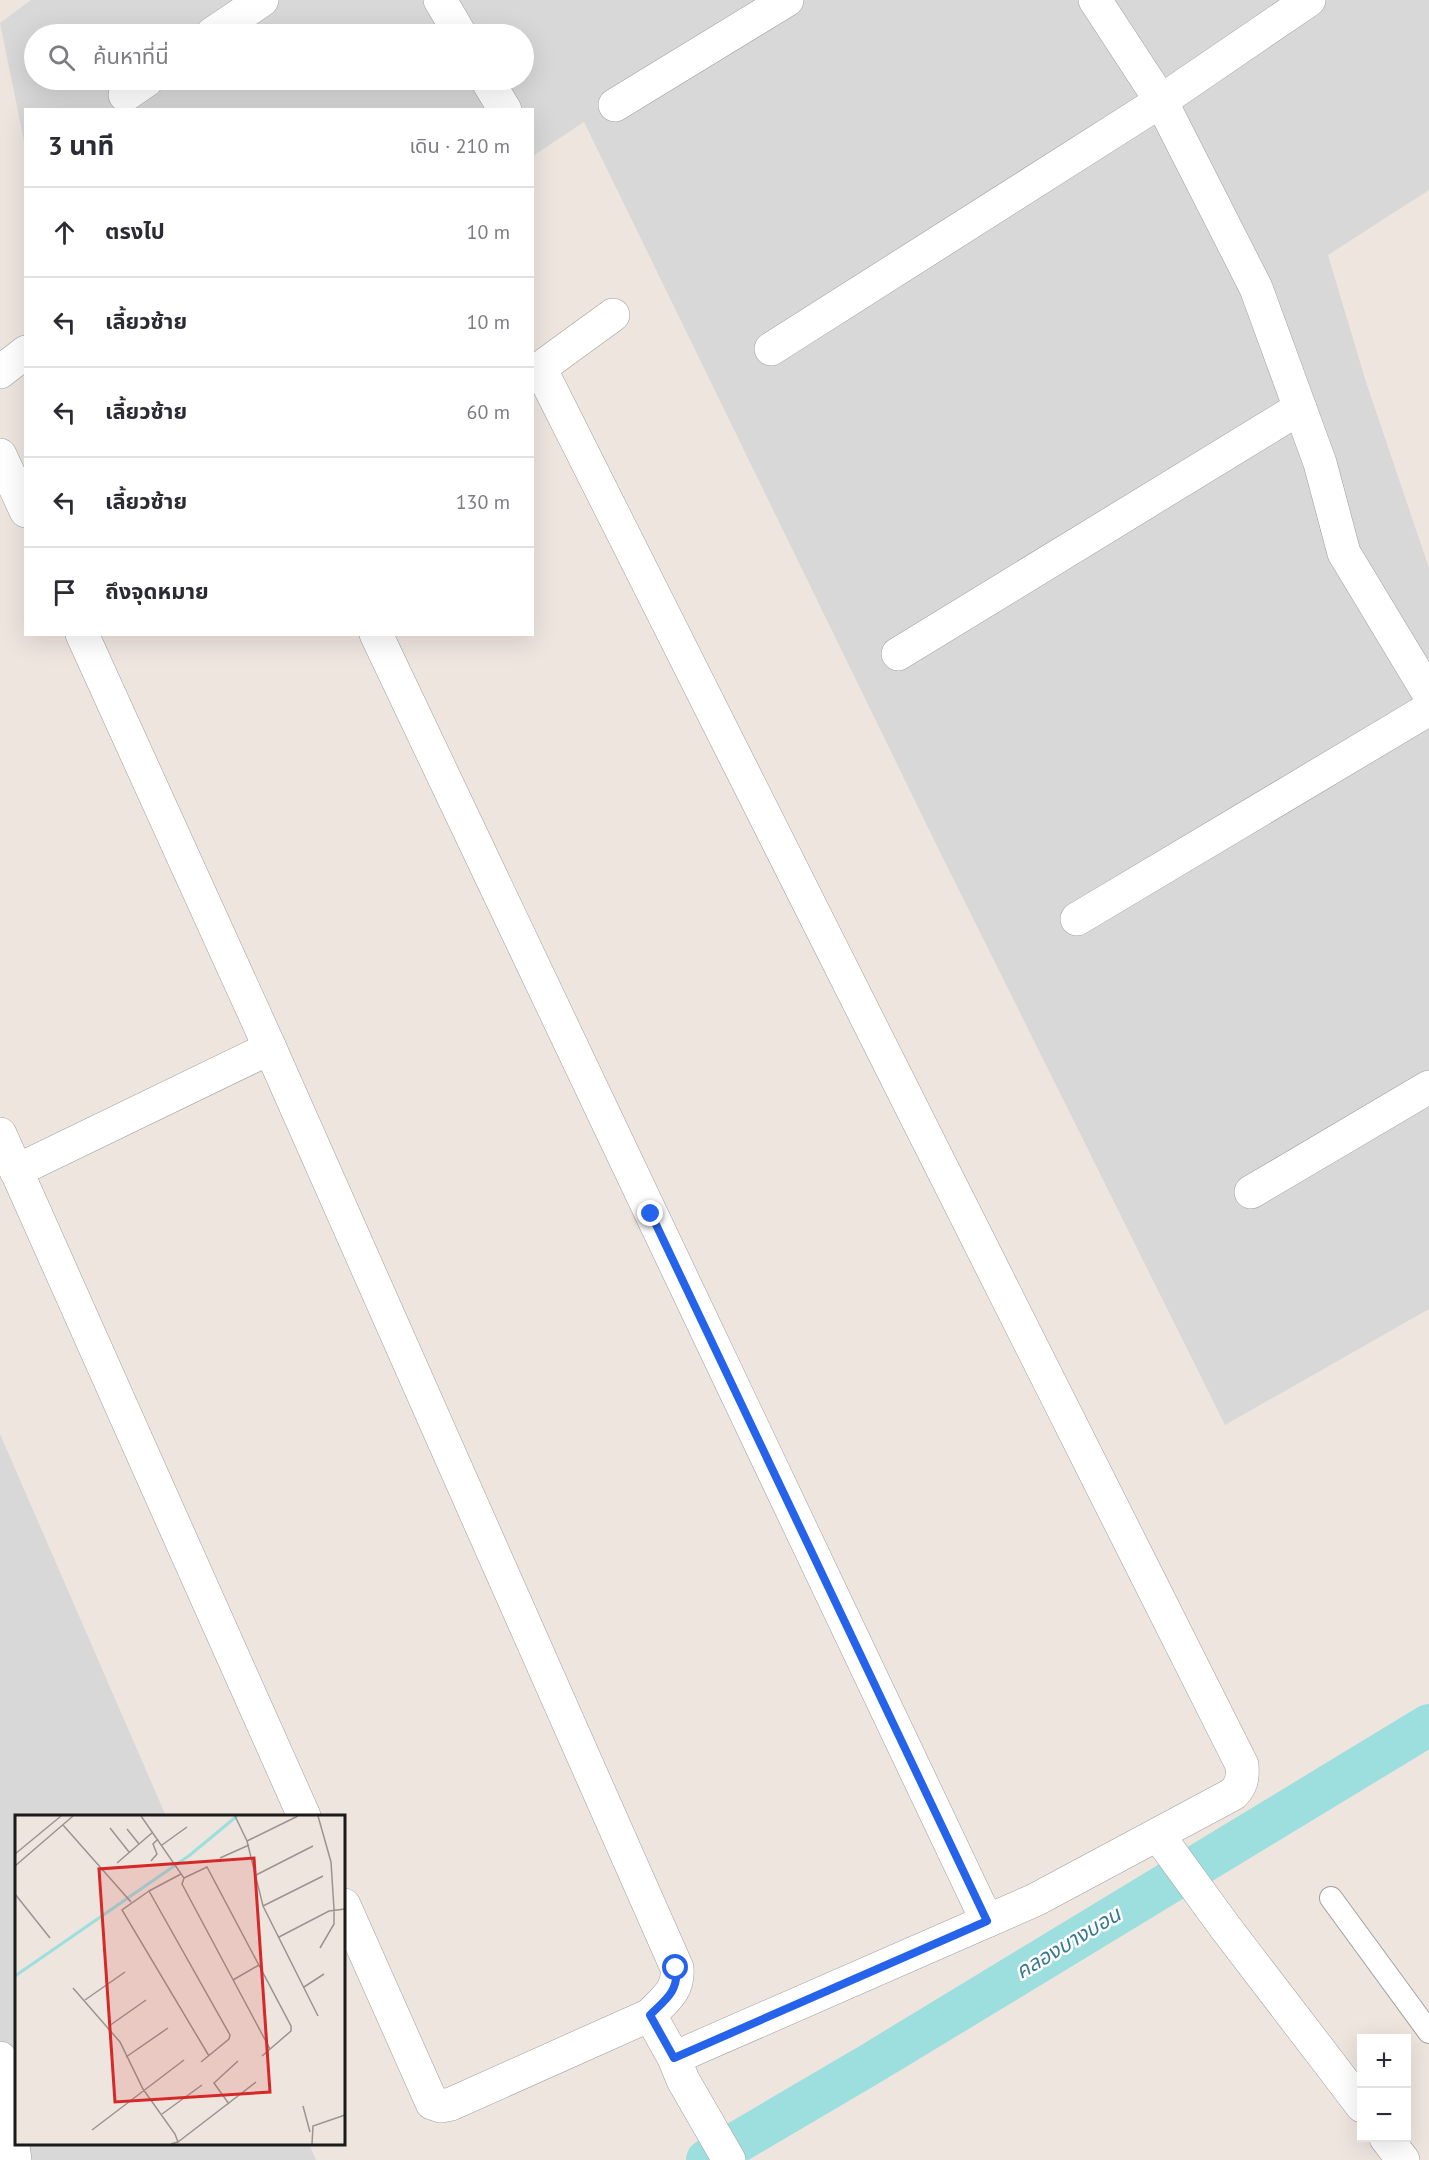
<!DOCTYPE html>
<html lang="th">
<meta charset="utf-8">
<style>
:root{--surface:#fff;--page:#f2f2f3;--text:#2b2b33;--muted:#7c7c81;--line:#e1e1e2}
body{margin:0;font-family:"PT Sans","Noto Sans Thai",sans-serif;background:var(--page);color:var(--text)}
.controls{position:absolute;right:18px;bottom:18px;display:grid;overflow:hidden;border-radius:0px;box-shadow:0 6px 24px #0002}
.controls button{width:54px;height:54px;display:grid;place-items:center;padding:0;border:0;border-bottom:2px solid var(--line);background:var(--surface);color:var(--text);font:30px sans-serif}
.stop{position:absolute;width:18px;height:18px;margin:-14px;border:4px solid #2563eb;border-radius:50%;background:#fff}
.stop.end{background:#2563eb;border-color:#fff;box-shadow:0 2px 6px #0008}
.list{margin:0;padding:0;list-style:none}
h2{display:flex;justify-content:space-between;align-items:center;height:78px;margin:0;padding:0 24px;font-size:26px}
h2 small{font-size:20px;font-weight:400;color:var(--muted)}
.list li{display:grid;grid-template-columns:39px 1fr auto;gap:18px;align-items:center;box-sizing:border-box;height:90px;padding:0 24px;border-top:2px solid var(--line)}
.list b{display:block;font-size:22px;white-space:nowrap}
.list em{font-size:20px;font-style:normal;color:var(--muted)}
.icon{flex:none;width:33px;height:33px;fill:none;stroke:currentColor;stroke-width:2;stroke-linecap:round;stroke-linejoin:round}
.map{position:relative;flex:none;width:1429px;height:2160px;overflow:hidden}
.search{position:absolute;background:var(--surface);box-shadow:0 6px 24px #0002;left:24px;top:24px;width:510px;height:66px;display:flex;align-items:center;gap:15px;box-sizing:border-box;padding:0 21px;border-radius:33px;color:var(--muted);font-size:22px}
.panel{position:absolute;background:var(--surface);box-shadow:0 6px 24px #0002;left:24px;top:108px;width:510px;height:528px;border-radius:0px}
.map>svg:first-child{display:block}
.residential{fill:#d9d8d8;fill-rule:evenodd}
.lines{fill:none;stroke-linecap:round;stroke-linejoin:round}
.canal{stroke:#9cdfde;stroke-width:42}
.service-casing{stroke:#9f9f9f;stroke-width:24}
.minor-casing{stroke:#9f9f9f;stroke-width:34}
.service{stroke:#fff;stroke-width:22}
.minor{stroke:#fff;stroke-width:33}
.route{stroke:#2563eb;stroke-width:8}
.labels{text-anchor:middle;stroke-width:5;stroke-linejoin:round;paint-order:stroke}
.water-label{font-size:21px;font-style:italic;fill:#387a90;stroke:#fff}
.inset-river{fill:none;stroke:#9cdfde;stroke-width:3}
.inset-road{fill:none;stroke:#9a9491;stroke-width:1.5}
.view{fill:#d62828;fill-opacity:0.15;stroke:#d62828;stroke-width:3}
.inset-edge{fill:none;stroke:#1b1b1b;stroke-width:3}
</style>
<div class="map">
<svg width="1429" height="2160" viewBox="0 0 1429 2160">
<rect width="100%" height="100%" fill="#eee5df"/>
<g class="residential">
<path d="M31,0H1429V190L1328,255L1366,382L1429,568V1309L1225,1425L936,844L584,122L533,156L532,110H26L25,146L0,23ZM34,34H524V80H34Z"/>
<polygon points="0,1434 166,1816 16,1816 16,2144 309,2144 316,2160 0,2160"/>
</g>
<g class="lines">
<polyline class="canal" points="707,2160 872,2063 1429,1725"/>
<defs>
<polyline id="service" points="1331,1898 1429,2032"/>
<g id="minor">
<polyline points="440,0 460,34"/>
<polyline points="1095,0 1161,101 1256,288 1320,463 1344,553 1429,694"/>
<polyline points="212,34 262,0"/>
<polyline points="487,80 505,110"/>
<polyline points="125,95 147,80"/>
<polyline points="615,105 787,0"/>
<polyline points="771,349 1161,101 1309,0"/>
<polyline points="0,372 26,352"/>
<polyline points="532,374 613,315"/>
<polyline points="0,455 26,511"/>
<path d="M82,634L270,1048L677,1968C679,1991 665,1999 650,2015L674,2058L683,2080L729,2160"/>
<path d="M376,634L987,1921L1035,1900L1233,1794C1242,1785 1243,1777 1242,1765L540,368"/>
<polyline points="898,654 1300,408"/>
<polyline points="1077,919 1429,709"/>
<polyline points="0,1134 304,1816"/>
<polyline points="16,1171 270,1048"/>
<polyline points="1251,1192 1429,1087"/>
<polyline points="1158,1835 1225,1927 1362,2106"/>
<polyline points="344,1905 432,2103 441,2106 451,2104 650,2015"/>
<polyline points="0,2058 15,2160"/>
<polyline points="674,2058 987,1921"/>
<polyline points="1386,2138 1403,2160"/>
</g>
</defs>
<use href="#service" class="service-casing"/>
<use href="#minor" class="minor-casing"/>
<use href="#service" class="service"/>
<use href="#minor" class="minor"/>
</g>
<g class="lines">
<path class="route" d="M651,1214L987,1921L674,2058L650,2015C665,2000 679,1991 676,1968"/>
</g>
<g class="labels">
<g class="water-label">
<text transform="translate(1068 1943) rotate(-31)" y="7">คลองบางบอน</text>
</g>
</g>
<g transform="translate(15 1815)">
<rect width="330" height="330" fill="#eee5df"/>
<path class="inset-river" d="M0,161L175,40L222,1"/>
<path class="inset-road" d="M126,1L169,63L167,69L255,234M220,1L232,26L248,91L303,201M303,1L316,47L319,94V109L305,133M48,10L116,87M95,13L114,37M112,14L124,29M232,26L283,1M147,30L172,12M0,39L46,1M205,43L234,30M136,46L142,39L138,29L143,24M102,48L138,17M0,51L58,1M241,60L298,31M169,63L192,52L276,211V216L247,241M134,76L166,59M0,79L35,123M248,91L308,61M264,122L314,96L330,94M218,165L244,150M289,172L309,159M58,173L105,227L128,274L160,319L163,327L156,329M70,185L110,157M94,211L131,185M111,242L153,213M186,247L214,224L215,220L134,76L107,95L194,241M214,289L199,268L223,246M288,291L295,317M147,299L187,270M77,315L169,245M163,327L241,267M297,329L298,311L330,300"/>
<path class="view" d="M239,43L255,277L100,287L84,54Z"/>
<rect width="330" height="330" class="inset-edge"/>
</g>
</svg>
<div class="controls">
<button>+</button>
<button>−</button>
</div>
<div class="stop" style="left:676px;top:1968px"></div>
<div class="stop end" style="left:651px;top:1214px"></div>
<div class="search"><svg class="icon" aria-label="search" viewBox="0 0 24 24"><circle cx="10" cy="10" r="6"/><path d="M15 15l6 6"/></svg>ค้นหาที่นี่</div>
<section class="panel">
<h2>3 นาที<small>เดิน · 210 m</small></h2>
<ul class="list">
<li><svg class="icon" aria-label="ahead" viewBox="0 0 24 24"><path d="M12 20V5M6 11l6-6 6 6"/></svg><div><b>ตรงไป</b></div><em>10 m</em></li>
<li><svg class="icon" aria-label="left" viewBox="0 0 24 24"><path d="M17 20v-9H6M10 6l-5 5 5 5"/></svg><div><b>เลี้ยวซ้าย</b></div><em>10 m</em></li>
<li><svg class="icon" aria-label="left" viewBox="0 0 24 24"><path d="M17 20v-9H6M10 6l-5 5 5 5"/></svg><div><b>เลี้ยวซ้าย</b></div><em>60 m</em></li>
<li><svg class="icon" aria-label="left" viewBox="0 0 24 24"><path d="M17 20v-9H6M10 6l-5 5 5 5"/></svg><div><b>เลี้ยวซ้าย</b></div><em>130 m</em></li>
<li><svg class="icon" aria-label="arrive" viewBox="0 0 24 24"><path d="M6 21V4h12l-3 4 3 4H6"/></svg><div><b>ถึงจุดหมาย</b></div></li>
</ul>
</section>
</div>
